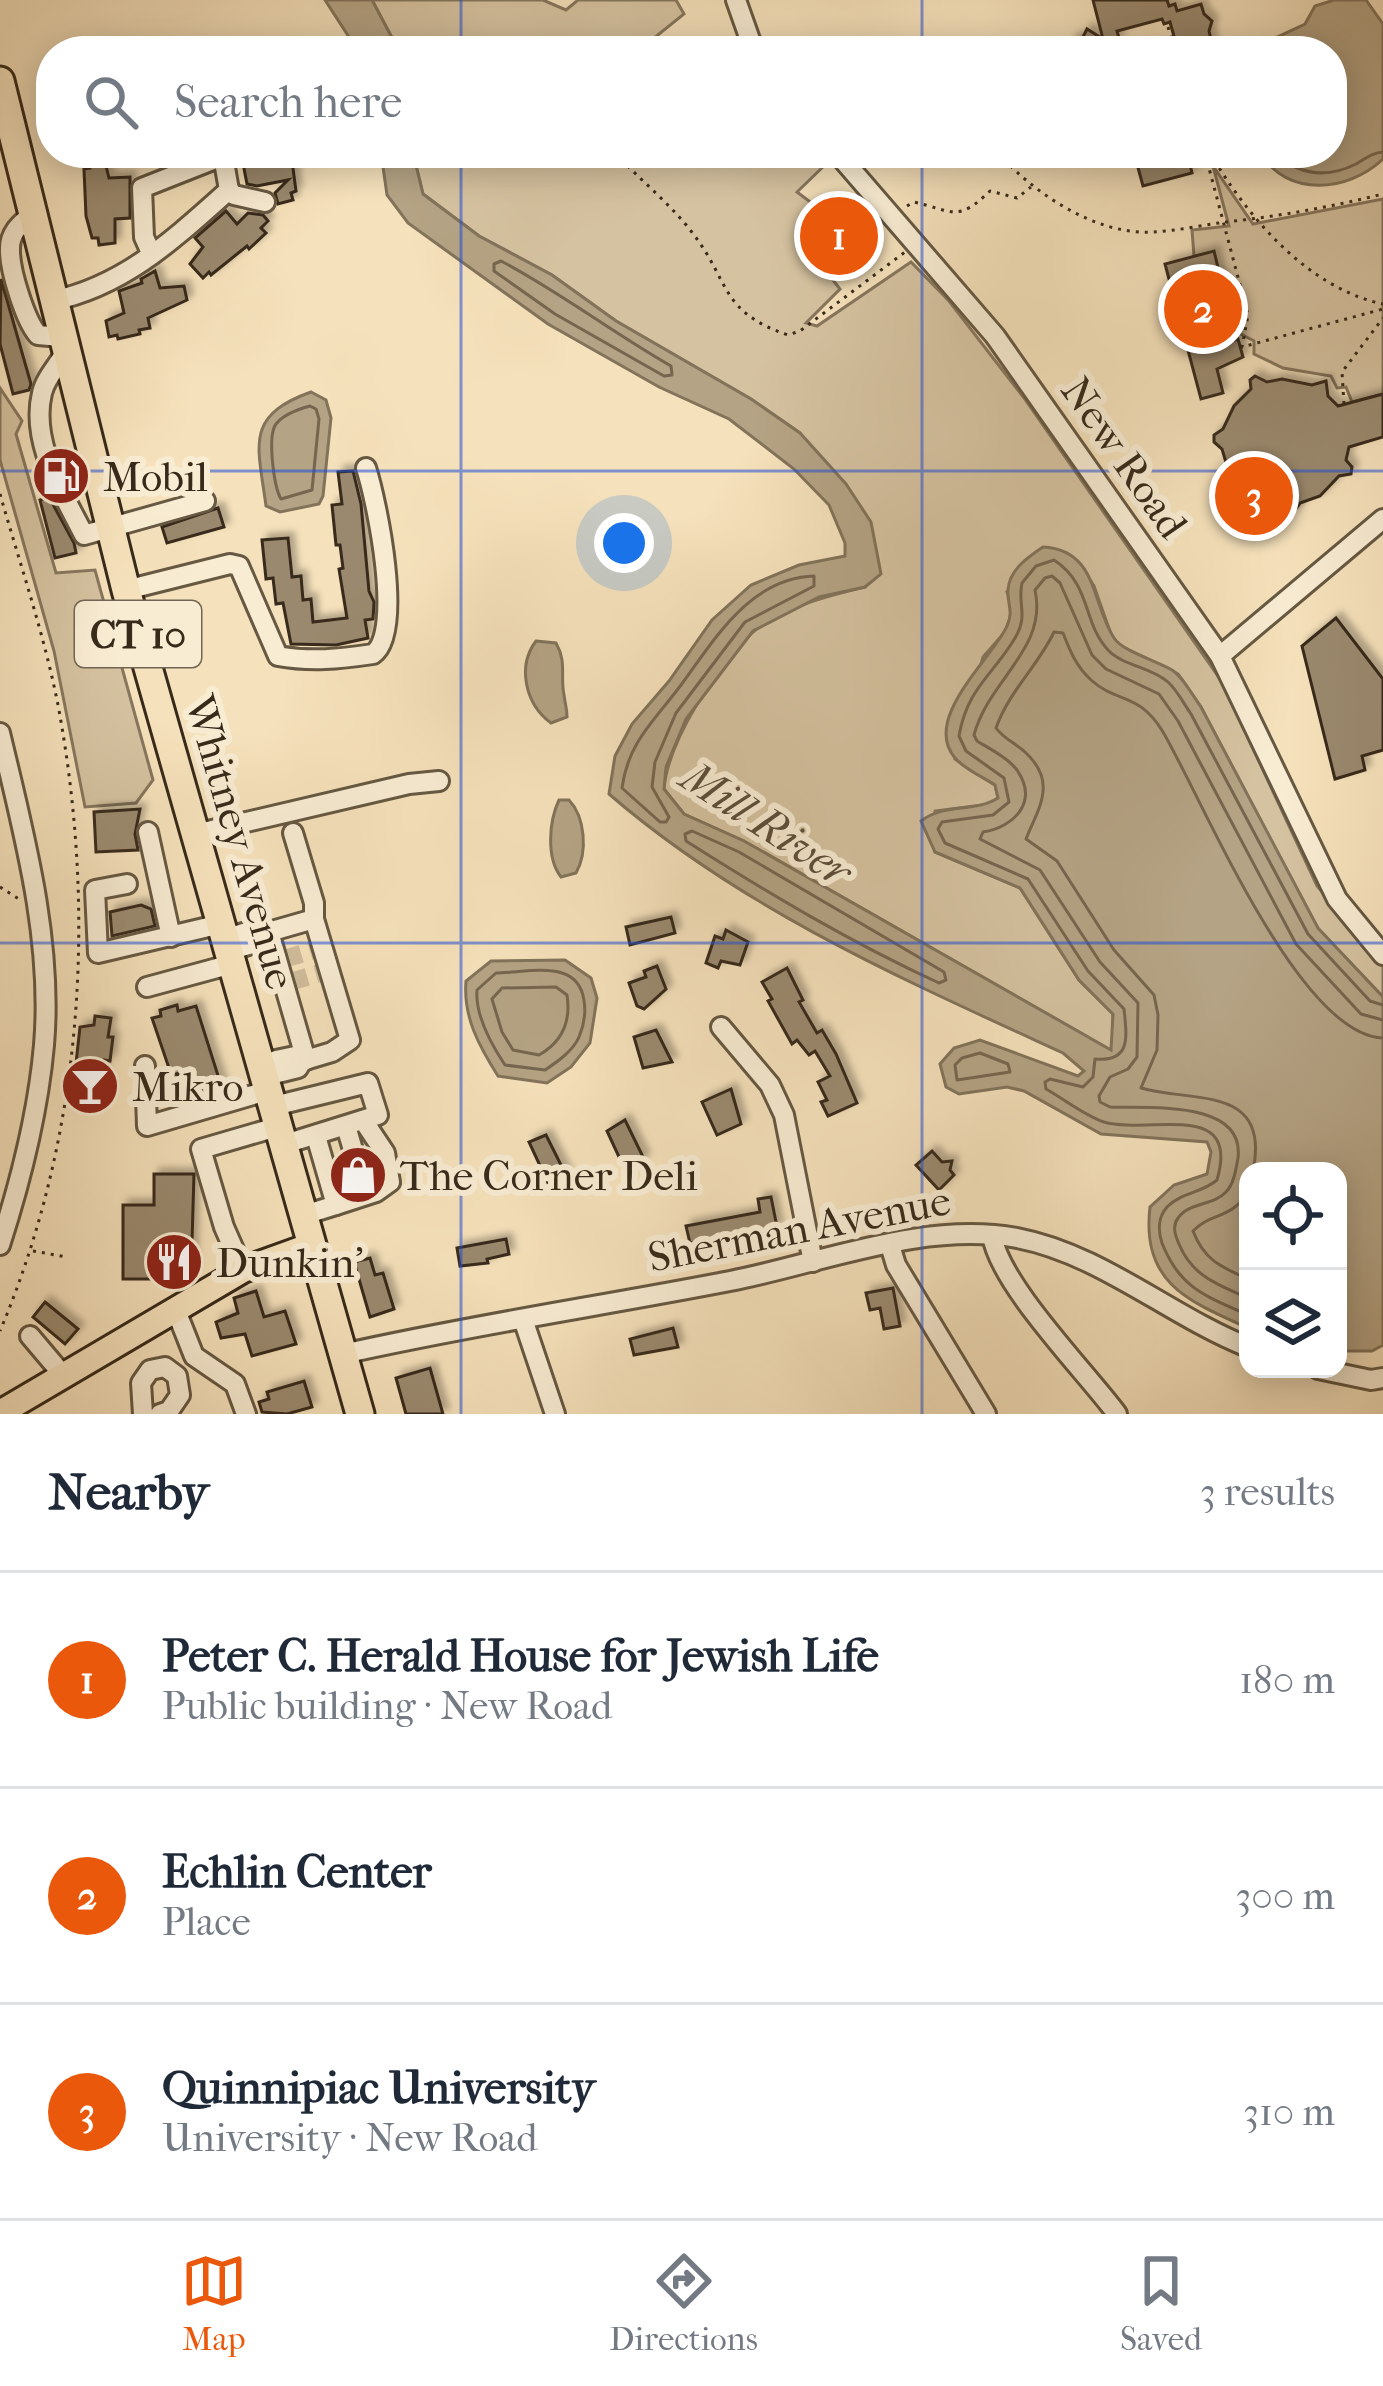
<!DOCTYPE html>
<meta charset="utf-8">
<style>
:root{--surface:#fff;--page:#f6f6f7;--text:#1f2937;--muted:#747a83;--line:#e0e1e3;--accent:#ea580c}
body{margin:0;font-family:"IM FELL French Canon",serif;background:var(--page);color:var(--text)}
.controls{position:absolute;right:36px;bottom:36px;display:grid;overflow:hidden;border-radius:24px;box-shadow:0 6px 30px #0003}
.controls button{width:108px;height:108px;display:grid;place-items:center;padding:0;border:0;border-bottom:3px solid var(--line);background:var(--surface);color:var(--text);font:60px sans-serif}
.you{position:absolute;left:624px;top:543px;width:42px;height:42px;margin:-30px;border:9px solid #fff;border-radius:50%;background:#1a73e8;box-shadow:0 0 0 18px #1a73e833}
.badge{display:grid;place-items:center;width:78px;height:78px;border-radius:50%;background:var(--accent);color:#fff;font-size:39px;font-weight:700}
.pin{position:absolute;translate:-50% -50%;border:6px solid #fff;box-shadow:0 3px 12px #0006}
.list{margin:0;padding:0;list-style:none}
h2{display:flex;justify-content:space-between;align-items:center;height:156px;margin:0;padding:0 48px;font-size:51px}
h2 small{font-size:39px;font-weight:400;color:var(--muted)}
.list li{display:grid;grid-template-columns:78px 1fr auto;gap:36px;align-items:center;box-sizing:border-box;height:216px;padding:0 48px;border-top:3px solid var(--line)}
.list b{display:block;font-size:45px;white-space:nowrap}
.list p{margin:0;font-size:39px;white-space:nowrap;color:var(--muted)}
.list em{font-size:39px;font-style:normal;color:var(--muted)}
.icon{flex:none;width:66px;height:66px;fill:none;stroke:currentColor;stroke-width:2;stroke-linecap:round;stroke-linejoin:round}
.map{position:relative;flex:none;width:1383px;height:1414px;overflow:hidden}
.search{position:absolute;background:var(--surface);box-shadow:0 6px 30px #0003;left:36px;right:36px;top:36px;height:132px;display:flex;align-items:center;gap:30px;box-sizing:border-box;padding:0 42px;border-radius:48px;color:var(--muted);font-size:45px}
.sheet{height:804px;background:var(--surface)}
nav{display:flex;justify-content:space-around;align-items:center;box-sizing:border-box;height:168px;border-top:3px solid var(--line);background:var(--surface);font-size:33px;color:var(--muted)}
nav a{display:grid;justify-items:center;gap:6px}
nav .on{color:var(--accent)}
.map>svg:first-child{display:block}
.green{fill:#d5c2a0;stroke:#86765d;stroke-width:3}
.water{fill:#b4a384;stroke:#82735a;stroke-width:3}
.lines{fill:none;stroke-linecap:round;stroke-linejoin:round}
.shore{stroke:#76664f;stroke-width:3}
.building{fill:#9a896e;stroke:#372a1a;stroke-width:3;filter:url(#shadow)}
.minor-tunnel{stroke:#cfbc9b;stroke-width:18;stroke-dasharray:18 9;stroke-linecap:butt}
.minor-casing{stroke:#665842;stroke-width:24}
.major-casing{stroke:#372a1a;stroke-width:30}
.highway-casing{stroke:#372a1a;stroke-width:33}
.path{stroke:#372a1a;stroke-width:3;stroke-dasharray:3 6;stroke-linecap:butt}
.minor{stroke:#f8ecd3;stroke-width:18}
.major{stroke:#f5e1bb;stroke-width:24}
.highway{stroke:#f5e1bb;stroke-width:27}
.grid{fill:none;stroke:#1d4ed8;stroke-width:3;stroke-opacity:0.55}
.labels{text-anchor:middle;stroke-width:12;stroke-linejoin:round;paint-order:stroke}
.shield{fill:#f8ecd3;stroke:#716452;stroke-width:3}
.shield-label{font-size:39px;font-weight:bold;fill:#372a1a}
.street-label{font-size:42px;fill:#372a1a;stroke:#f8ecd3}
.poi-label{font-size:42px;fill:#372a1a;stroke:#f8ecd3;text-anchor:start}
.water-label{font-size:45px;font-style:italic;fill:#5c4e3a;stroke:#f8ecd3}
</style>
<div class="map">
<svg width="1383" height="1414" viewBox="0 0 1383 1414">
<defs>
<filter id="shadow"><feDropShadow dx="5.5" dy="-5.5" stdDeviation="3" flood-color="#0004"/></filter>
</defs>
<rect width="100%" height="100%" fill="#f5e1bb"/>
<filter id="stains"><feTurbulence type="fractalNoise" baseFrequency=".00167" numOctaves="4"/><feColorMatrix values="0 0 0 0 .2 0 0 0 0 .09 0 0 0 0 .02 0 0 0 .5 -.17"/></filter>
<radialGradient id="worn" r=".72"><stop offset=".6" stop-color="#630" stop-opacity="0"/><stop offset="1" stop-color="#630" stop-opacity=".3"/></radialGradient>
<g class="green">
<polygon points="372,0 543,0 566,10 578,0 676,0 684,14 638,51 399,51"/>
<path d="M413,153H818L827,163L797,192L813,204L802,240L840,289L806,323L817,326L911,262L949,301L1024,398L1222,682L1317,886L1383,965V997L1318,929L1201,707L1178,674L1121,646L1112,637L1094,586L1080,564L1007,592L1013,611L1005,632L983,657L955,759L995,785L998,798L990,804L935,811V852L1020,888L1079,980L1113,1014L1112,1051L744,841L684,814L664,789C668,741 716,667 751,634C778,608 831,595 865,587L800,433L751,399L616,321L552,275L479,236L423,194Z"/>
<polygon points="1213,166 1253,224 1383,199 1383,394 1352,402 1346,387 1337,388 1331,376 1283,368 1254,354 1254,341 1233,330 1214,252 1194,256 1192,230 1229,226"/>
<polygon points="0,388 22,421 16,434 56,573 95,570 153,780 136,803 85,807 54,651 0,460"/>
</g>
<g class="water">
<polygon points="325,0 372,0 399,51 358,51"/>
<path d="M1334,0H1366L1383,24V159C1348,192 1288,198 1260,153H1332V51H1247L1305,24L1315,6Z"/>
<path d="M381,153H413L423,194L479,236L552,275L616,321L751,399L800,433L846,484L871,522L881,574L865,587L819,597L753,631L686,719L666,767L664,789L684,814L744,841L1111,1050L1113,1014L1079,980L1020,888L935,852L921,821C944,803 974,813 998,798L995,785C983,777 964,769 955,758C921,718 993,658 1007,626C1014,611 1007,604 1008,590C1009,570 1028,557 1043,547C1098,550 1091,603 1114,638C1122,651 1157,661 1172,670C1184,678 1192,695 1201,707L1318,928L1383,997V1345L1372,1351H1338V1171H1248V1328C1188,1301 1141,1283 1150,1207L1174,1185L1207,1174L1211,1152L1207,1142L1101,1134L1024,1091L1007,1087L959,1094L946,1087L940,1064L954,1048L980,1040L1078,1076L1084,1071L1063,1053C904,980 742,909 609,794L615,756L632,724L669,681L712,620L751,585L799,565L845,556V543L829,505L794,469L729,419L659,387L548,324L408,223L387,195Z"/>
<path d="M311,392L326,400L331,418L323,496L319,504L280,512L266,506C258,445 244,416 311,392Z"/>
<path d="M536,641L556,643C567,662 560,676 564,695C565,703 567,709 567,717L551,723C525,704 517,666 536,641Z"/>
<path d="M559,800H569C585,817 588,852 576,873L561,877C546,858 549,821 559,800Z"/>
<path d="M565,960L591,978L597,998L590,1043L571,1067L547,1083L498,1076C479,1046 463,1017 466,981L491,961Z"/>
</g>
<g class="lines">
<g class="shore">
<path d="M1274,153C1299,175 1326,179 1356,164C1367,158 1371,153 1383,152"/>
<path d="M501,261C560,292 613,333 671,366L672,375L664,376L555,314L494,271V264Z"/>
<path d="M310,406L316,409L319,419L312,490L281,499C274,487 267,436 276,424C283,415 299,409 310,406Z"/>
<path d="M814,576V586L745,622L676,713L655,762L652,787L669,817L666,822H660L622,788C628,742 655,720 681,685C715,639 750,578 814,576Z"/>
<path d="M692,831L739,852L944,972L946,980L939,983C850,942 768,893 686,841L685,834Z"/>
<path d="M496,973C515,973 544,967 562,973C589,981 588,1016 579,1037C573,1051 557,1062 545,1070L505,1065C491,1044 475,1016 477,990Z"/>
<path d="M502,988L556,987L567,995C571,1021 562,1042 539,1055L513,1050L502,1032L492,999Z"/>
<polygon points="980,1053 1008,1064 1010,1072 957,1080 955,1065 962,1058"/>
<path d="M1253,1171C1271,1084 1192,1103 1141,1088L1157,1050L1158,1015L1154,995L1114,950L1057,861L1026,839C1037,810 1059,783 1025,752C1015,743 1003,738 996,728C1009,691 1038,666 1054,632L1063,633C1070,651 1076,666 1091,680C1118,704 1139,692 1163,732C1203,800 1298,1035 1383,1038"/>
<path d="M1248,1192C1232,1219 1210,1213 1193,1231C1204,1260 1221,1267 1248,1279"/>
<path d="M1248,1298C1218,1285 1192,1276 1179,1244C1175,1235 1172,1226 1178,1218C1189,1202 1213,1206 1226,1192C1234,1184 1236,1169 1238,1158C1245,1099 1148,1109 1110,1107L1100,1102L1099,1096L1110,1077L1128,1069L1137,1057L1138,1003L1100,962L1040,870L980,839L983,832C1014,827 1039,802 1017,770C1008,758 990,749 977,741L974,735C989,679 1048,649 1035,590L1045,578L1052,576L1060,583L1092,655L1106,669L1159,694L1178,721L1296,944L1361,1014L1383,1020"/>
<path d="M1248,1315C1206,1296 1180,1289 1162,1243C1158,1231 1158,1217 1167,1207C1182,1192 1202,1193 1217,1180C1241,1098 1149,1135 1104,1122C1085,1116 1064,1099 1046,1089L1045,1082L1050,1079L1083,1087L1093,1077L1095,1059C1131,1062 1127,1038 1124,1009L1088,971L1028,879L945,843L938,829L942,822L993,815L1009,802L1004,778L966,751L959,736C967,688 994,674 1015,638C1029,615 1017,604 1022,583L1036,566L1054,560C1092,585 1082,622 1108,650C1123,666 1151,667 1168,682C1177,690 1184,704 1191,714L1308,934L1370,1001L1383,1005"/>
</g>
</g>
<g class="building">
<polygon points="1093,0 1167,0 1169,6 1175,4 1177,11 1201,4 1204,14 1212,21 1209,31 1214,51 1178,51 1170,22 1164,24 1162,19 1117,31 1119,38 1108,41 1125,51 1073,51 1071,40 1083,37 1087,29 1103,39"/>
<polygon points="241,153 291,153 296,191 291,193 293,200 278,204 275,193 288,180 257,186 247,184"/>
<polygon points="1134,153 1187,153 1192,173 1143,186"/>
<polygon points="104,158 109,178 130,177 130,218 115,219 115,243 99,245 98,238 92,238 86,216 84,169 90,168 89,160"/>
<polygon points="226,211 237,224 248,213 263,215 268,221 261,228 266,233 249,249 247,246 211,275 209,272 203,278 190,264 203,247 195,238"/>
<polygon points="836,213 869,254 852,269 841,257 846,253 821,226"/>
<polygon points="1214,251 1235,340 1238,339 1243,357 1217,369 1223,393 1201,399 1165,264"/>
<polygon points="155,271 160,288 184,286 187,300 148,318 150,328 139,330 140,334 118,339 117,335 109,337 106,321 124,313 119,291 142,283 141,279"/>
<polygon points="1,279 31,384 29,390 13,394 0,344"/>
<polygon points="1255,376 1267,382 1282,379 1312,385 1326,381 1328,396 1338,406 1383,394 1383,437 1349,447 1346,460 1352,467 1351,474 1339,476 1320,496 1300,503 1292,514 1282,505 1248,493 1237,483 1226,483 1223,477 1228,469 1222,449 1214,442 1214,435 1223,429 1234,406 1251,389 1250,380"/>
<polygon points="353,471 361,504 369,591 374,602 373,619 365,620 368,638 336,645 291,644 283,603 276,604 273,578 266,579 262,540 288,538 292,577 301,576 303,600 311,599 313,622 347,618 339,569 343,568 340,545 336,545 332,505 342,504 338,472"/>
<polygon points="49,497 74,543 76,553 55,558 40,500"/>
<polygon points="218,508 224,527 167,543 162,527"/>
<polygon points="1336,618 1383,679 1383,750 1362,756 1365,770 1335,779 1302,646"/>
<polygon points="140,809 135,834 138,850 96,852 94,812"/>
<polygon points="141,905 151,909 155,926 112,936 110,912"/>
<polygon points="671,917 675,933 630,945 626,927"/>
<polygon points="726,930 748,942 740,965 721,961 718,968 706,963 715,936 723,939"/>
<polygon points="657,966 666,989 644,1009 637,1006 629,983 646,977 644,971"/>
<polygon points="787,968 803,1000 799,1002 817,1033 822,1030 836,1054 857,1103 828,1116 821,1102 827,1100 818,1082 830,1076 815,1051 809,1055 797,1040 792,1044 768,1001 772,999 762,982"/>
<polygon points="177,1005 178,1011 196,1006 221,1085 172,1099 165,1072 170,1071 152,1018 161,1016 160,1010"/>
<polygon points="95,1016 111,1018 108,1037 113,1037 110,1061 104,1060 99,1100 80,1097 85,1065 76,1063 80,1027 94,1025"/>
<polygon points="656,1030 672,1062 643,1068 634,1037"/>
<polygon points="731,1089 741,1124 717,1135 702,1102"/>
<polygon points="625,1120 644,1159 625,1170 607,1131"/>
<polygon points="546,1135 566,1175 548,1183 529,1142"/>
<polygon points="932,1151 942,1162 952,1161 950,1170 954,1175 939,1190 916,1165"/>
<polygon points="154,1174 194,1174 191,1276 187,1279 123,1279 123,1205 154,1205"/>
<polygon points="771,1197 777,1227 690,1243 686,1226 760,1212 758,1199"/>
<polygon points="506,1239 509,1254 487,1259 488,1263 460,1266 457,1248"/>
<polygon points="370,1258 375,1275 383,1273 394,1309 370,1317 354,1262"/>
<polygon points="893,1288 900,1326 884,1329 880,1308 870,1310 866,1293"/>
<polygon points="256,1291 264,1317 285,1311 296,1344 252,1356 245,1334 221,1338 216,1322 238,1313 234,1298"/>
<polygon points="45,1302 78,1329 65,1344 33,1317"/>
<polygon points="673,1328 678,1347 634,1355 630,1339"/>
<polygon points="430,1368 443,1414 406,1414 396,1378"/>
<polygon points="304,1381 312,1407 287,1414 262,1412 259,1402 269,1399 267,1392"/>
</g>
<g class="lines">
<g class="minor-tunnel">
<polyline points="284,959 314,950"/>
<polyline points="290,982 320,973"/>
</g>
<defs>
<g id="minor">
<polyline points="736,0 754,51"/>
<polyline points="837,153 995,336 1220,656 1337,899 1383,955"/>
<polyline points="229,190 234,195 265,202"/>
<path d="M31,216C20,223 10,234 10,248C9,269 25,320 38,335L61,337"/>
<path d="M52,301C125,286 175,238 229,190L223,156L142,188L144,237L152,255"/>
<path d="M65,353C58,365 45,379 42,393C30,443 63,493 84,535L205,501"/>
<path d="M126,590L230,564L239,566L278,656C311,662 339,659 373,654C404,633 377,502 366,468"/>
<polyline points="1220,656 1383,519"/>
<path d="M0,733C24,834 53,941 44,1045C38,1113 21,1180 0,1245"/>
<polyline points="148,832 171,937"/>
<polyline points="293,833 314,903 314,919"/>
<polyline points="195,834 409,784 439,781"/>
<polyline points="127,884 95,890 98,953 221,924"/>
<polyline points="269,932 306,1060"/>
<polyline points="265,933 314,919 350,1040 332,1052 302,1061 298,1068 278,1073 273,1068 276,1060 295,1056 302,1061"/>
<polyline points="227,945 234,943 237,935 256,929 265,933 262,941 242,947 234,943"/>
<polyline points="147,987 232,964"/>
<polyline points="721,1027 770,1085 784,1115 813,1262"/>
<polyline points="145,1066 147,1126 270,1090"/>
<polyline points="274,1106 368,1083 378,1115 285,1144"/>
<polyline points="346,1126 353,1150"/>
<polyline points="336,1205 376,1192 390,1182 385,1153 363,1120"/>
<polyline points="304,1215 336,1205 316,1136"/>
<path d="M992,1235C999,1284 1085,1371 1117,1414"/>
<polyline points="890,1245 896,1265 986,1414"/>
<polyline points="243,1270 224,1227 201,1149 280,1126"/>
<polyline points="175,1308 194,1356 235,1384 246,1414"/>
<polyline points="523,1319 555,1414"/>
<polyline points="30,1336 63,1375"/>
<path d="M343,1354C471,1325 601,1306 730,1281C822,1263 923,1221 1017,1238C1101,1254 1170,1316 1248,1347"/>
<polyline points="1318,1369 1371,1380 1383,1378"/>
<polyline points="143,1414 141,1383 150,1370 165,1367 177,1376 180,1395 169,1411 160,1414"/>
</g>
<polyline id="major" points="0,1413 243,1270 312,1245"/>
<polyline id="highway" points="0,81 126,590 360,1414"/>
</defs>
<use href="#minor" class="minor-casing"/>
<use href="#major" class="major-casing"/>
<use href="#highway" class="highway-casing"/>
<g class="path">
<polyline points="1168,27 1175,51"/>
<polyline points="968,51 970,40"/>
<path d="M615,153C640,180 672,205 694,235C730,282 720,312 788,335L800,331L905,252"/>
<path d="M998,153C1034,193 1095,235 1152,232C1177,231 1202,225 1226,222C1280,216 1331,207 1383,194"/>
<polyline points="1205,153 1248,315 1242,347 1383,309"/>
<path d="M1210,153C1247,216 1307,288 1383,304"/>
<polyline points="430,164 441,153"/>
<path d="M907,206L914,202C953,211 957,223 990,191L1017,198L1031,187"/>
<polyline points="1344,404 1342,372 1383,318"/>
<path d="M0,494C20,564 44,634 58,705C97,914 83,1135 0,1331"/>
<polyline points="0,887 22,901"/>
<polyline points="33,1251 67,1257"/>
</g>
<use href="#minor" class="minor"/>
<use href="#major" class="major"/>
<use href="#highway" class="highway"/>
</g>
<path class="grid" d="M461,0V51M922,0V51M461,153V1414M922,153V1414M0,471H1383M0,943H1383"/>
<defs>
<symbol id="fuel-disc" viewBox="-11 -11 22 22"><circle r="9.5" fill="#8f2418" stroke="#f8ecd3"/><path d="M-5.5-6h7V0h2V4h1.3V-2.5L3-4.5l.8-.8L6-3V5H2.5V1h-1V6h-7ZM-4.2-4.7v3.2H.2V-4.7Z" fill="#fff"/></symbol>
<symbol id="bar-disc" viewBox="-11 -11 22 22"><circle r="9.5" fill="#8f2418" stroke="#f8ecd3"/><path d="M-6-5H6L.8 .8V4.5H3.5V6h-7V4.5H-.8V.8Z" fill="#fff"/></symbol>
<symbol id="shop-disc" viewBox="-11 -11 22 22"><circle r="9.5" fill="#8f2418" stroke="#f8ecd3"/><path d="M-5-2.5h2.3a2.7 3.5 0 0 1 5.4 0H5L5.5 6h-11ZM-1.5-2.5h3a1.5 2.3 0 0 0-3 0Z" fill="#fff"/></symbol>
<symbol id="restaurant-disc" viewBox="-11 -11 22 22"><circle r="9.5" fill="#8f2418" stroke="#f8ecd3"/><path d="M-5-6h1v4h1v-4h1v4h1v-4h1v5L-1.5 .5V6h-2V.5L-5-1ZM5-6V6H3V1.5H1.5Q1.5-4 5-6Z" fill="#fff"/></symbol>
</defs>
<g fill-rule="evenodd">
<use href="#fuel-disc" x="28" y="443" width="66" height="66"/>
<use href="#bar-disc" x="57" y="1053" width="66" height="66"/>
<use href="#shop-disc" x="325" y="1142" width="66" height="66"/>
<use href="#restaurant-disc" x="141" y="1229" width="66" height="66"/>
</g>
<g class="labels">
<rect class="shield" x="75" y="601" width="126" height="66" rx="9"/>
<g class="shield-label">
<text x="138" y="648">CT 10</text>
</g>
<g class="street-label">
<text transform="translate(1125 457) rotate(55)" y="15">New Road</text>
<text transform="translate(241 842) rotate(74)" y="15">Whitney Avenue</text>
<text transform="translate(799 1228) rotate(-11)" y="15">Sherman Avenue</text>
</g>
<g class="poi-label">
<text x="103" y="491">Mobil</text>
<text x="132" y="1101">Mikro</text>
<text x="400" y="1190">The Corner Deli</text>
<text x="216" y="1277">Dunkin'</text>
</g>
<g class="water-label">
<text transform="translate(767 823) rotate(33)" y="16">Mill River</text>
</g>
</g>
<rect width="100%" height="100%" filter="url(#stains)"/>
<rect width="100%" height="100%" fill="url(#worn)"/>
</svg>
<div class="controls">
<button><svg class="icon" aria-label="locate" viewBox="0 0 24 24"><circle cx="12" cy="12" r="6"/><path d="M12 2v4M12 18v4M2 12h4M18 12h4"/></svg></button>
<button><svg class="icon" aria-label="layers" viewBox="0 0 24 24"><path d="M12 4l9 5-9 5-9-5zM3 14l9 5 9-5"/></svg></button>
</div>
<div class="you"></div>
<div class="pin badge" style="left:839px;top:236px">1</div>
<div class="pin badge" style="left:1203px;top:309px">2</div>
<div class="pin badge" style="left:1254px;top:496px">3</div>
<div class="search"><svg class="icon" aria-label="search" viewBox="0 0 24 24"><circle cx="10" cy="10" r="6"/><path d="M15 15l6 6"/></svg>Search here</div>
</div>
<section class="sheet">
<h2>Nearby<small>3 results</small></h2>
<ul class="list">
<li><span class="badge">1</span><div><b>Peter C. Herald House for Jewish Life</b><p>Public building · New Road</p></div><em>180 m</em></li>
<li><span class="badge">2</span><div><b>Echlin Center</b><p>Place</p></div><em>300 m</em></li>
<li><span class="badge">3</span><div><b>Quinnipiac University</b><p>University · New Road</p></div><em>310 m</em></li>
</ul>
</section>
<nav>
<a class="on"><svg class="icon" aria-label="map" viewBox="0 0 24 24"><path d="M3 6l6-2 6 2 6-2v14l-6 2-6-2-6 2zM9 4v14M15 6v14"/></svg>Map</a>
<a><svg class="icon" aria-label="directions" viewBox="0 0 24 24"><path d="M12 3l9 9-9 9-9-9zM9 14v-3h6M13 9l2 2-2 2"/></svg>Directions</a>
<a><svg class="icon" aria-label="saved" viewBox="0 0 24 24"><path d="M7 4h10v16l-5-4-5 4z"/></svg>Saved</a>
</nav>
